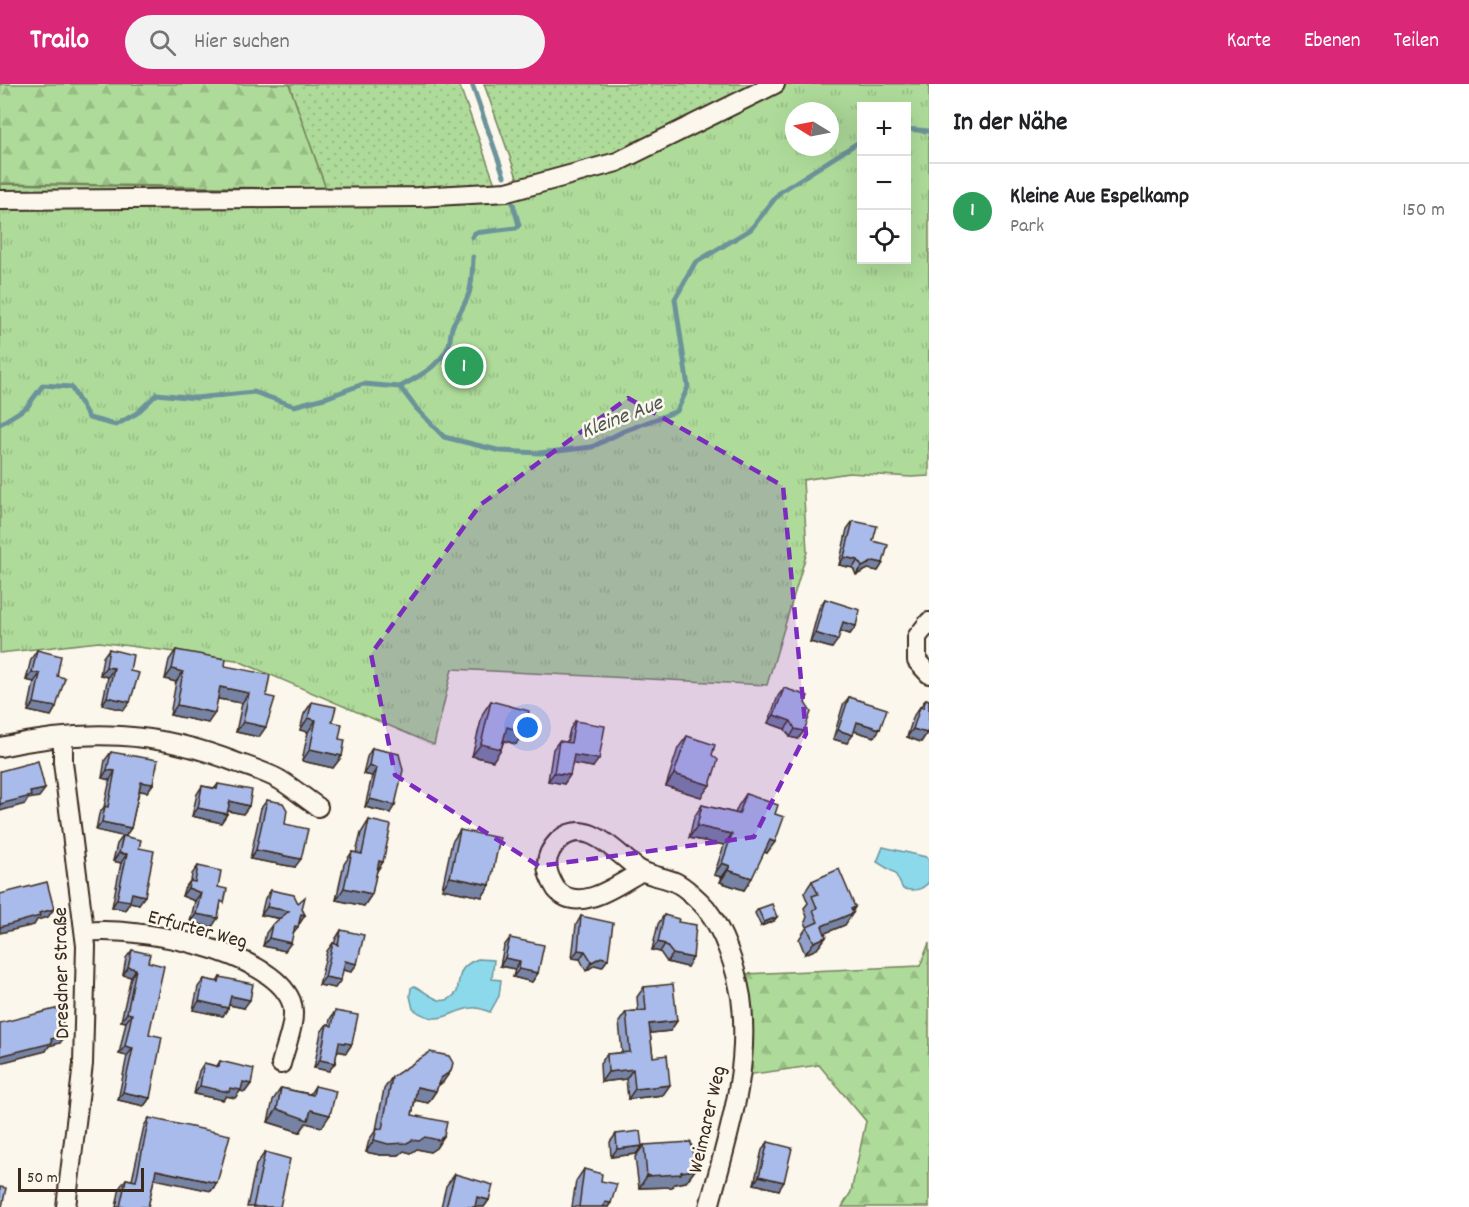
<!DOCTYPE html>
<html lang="de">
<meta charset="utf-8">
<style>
:root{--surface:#fff;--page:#f2f2f2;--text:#202124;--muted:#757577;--line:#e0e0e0;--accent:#db2777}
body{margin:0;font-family:Dekko,sans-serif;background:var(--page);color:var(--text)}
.controls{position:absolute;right:18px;top:18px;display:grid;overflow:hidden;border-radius:0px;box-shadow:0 6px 24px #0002}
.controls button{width:54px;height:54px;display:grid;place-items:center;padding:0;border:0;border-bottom:2px solid var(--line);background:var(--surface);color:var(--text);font:30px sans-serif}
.compass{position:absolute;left:785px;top:18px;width:54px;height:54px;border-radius:50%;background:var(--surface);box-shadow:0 6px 24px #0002;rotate:280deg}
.scale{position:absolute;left:18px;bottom:15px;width:126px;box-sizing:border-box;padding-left:6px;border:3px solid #3b2a1e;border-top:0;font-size:16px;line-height:21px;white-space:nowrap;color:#3b2a1e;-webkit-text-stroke:4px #fbf7ec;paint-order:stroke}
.you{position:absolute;left:528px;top:644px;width:21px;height:21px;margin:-15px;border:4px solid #fff;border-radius:50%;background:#1a73e8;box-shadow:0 0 0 9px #1a73e833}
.badge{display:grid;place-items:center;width:39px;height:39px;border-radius:50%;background:var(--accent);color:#fff;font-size:20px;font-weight:700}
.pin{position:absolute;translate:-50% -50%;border:3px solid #fff;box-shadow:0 2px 6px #0006}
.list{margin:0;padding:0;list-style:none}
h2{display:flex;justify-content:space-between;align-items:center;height:78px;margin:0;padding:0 24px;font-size:26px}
h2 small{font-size:20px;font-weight:400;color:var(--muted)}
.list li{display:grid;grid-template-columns:39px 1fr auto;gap:18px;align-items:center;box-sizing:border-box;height:96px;padding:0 24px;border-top:2px solid var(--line)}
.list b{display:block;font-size:22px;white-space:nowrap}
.list p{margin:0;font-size:20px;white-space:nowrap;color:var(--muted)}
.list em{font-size:20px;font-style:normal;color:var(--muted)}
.icon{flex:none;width:33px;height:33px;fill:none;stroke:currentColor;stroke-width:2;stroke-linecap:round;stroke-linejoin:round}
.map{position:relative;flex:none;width:929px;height:1123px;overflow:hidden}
header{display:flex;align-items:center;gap:36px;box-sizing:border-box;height:84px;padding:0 30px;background:var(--accent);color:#fff}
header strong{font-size:28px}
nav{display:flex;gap:33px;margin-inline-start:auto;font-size:21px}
.search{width:420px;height:54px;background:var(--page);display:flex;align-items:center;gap:15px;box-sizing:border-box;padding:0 21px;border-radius:33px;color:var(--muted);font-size:22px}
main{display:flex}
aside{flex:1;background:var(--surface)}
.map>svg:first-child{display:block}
.grass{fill:url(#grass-dots);stroke:#74825c;stroke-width:1.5}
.forest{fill:url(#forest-firs);stroke:#74825c;stroke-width:1.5}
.park{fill:url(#park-tufts);stroke:#74825c;stroke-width:1.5;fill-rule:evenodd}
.water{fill:#8cd9eb;stroke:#6c9399;stroke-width:1.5}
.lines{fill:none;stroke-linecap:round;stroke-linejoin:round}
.stream{stroke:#6c9399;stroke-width:5}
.minor-casing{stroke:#3b2a1e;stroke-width:22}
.minor{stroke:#fbf7ec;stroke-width:18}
.wall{fill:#91a1c9;stroke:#3b2a1e;stroke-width:1.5}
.shaded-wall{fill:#7683a4;stroke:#3b2a1e;stroke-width:1.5}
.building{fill:#a9bbea;stroke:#3b2a1e;stroke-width:1.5}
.marked{fill:#7b2cbf;fill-opacity:0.2;stroke:#7b2cbf;stroke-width:4.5;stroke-dasharray:12 8;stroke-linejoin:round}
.labels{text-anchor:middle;stroke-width:5;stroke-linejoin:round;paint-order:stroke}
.street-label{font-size:21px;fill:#3b2a1e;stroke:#fbf7ec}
.water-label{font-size:22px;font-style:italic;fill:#4f5651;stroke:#fbf7ec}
</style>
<header>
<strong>Trailo</strong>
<div class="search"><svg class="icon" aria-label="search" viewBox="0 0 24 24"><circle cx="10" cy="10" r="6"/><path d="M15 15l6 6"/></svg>Hier suchen</div>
<nav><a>Karte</a><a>Ebenen</a><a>Teilen</a></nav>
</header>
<main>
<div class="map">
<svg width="929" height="1123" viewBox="0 0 929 1123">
<defs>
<pattern id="grass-dots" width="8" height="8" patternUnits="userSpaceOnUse" patternTransform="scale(1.5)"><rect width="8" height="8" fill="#aedb9a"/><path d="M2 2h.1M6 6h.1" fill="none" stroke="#97bc84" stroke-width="1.8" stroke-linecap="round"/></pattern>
<pattern id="forest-firs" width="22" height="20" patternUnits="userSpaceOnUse" patternTransform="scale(1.5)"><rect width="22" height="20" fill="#aedb9a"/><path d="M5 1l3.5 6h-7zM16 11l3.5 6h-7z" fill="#97bc84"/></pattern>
<pattern id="park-tufts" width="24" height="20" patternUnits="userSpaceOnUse" patternTransform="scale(1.5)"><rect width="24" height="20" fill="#aedb9a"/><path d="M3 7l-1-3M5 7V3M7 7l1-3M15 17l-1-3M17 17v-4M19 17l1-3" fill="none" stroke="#97bc84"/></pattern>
</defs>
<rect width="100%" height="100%" fill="#fbf7ec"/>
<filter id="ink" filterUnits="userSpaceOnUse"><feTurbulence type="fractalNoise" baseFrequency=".0167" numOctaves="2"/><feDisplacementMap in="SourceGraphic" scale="12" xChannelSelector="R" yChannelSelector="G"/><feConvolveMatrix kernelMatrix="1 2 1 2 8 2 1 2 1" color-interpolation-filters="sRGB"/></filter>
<g filter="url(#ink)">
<g class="grass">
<polygon points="289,0 459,0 495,100 422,107 326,105"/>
<polygon points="484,0 757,0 615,71 518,96"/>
</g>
<g class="forest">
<polygon points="0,0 289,0 326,105 0,99"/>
<polygon points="929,859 929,1123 842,1123 851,1108 866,1037 819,981 746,991 748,956 745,890 920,882"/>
</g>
<path class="park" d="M757,0H929V392L911,393L849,389L803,396L807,468L767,601L452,585L434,661L236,576L99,558L0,569V100L379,107L475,103L523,95L616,70ZM862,22H906V176H862ZM794,27H830V63H794Z"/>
<g class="water">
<path d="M883,763L926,773L929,776V798C921,807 914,807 903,805L895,789L877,778Z"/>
<path d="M478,875L494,876L492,895L501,896L499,912L490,928C484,926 478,923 472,924C449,926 441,945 413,925L410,912L411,904L414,902C430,909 442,927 457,908C460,890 459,882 478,875Z"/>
</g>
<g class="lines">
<g class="stream">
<polyline points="472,0 504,92"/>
<polyline points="906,45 929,47"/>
<polyline points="472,153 475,149 516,144 519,141 513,120"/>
<path d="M400,303C417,293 441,282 449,261C451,254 450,245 454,239C471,210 472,206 473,173"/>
<polyline points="0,340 27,323 43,301 71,303 89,334 116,341 137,329 157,310 196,314 254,308 294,322 328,313 363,300 400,303 416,324 444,353 501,367 540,369 592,363 624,347 677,327 688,303 675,215 695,179 751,145 780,108 862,56"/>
</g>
<defs>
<g id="minor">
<polyline points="0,116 417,113 507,108 617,78 775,0"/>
<polyline points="929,538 917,553 917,577 929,590"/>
<polyline points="63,654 63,678 86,862 83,980 66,1123"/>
<path d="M0,663C85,644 157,647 238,679C252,684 268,689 280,696C293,704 305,714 318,723"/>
<path d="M642,787C620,799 578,832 556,805C551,797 547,789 547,780C547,770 553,762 559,756C588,731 617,771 640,786C650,792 664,793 675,798C684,802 699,816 706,824C724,847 736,884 741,913C751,986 727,1054 709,1123"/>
<path d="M86,848C135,842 270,866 291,917C298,935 285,963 281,980"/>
</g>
</defs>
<use href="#minor" class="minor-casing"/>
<use href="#minor" class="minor"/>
</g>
<g class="wall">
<polygon points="853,437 873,457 883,479 878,487 868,485 856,491 853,484 839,481 847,445"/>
<polygon points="825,515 856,542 850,550 841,547 832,564 810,558 819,524"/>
<polygon points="109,565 130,587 124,626 102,621 108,593 100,591 103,573"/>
<polygon points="37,566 57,592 56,623 51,632 28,627 34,598 26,596 31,575"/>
<polygon points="176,566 225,582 266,612 259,653 236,648 242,619 218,615 208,639 170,631 176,598 165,595 169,576"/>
<polygon points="784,604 805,619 804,647 798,655 790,653 785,645 768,639 778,612"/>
<polygon points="849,613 880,645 874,653 854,647 847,659 833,655 843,621"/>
<polygon points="926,615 929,616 929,649 927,649 921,658 907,653 914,631"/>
<polygon points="491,617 516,660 504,657 501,665 493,677 472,672 483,629"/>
<polygon points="312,618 332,638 339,655 342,672 333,684 302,677 308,648 300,646 304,630"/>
<polygon points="575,637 593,683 572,679 570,691 564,700 548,697 553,665 559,657 567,658 570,645"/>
<polygon points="687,652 712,671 701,713 666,702 678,664"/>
<polygon points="372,664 390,729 365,723 372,692 363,690 367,673"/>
<polygon points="111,668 153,700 147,708 139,707 131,744 125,752 139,764 139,820 130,818 125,826 112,823 121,779 113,777 117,760 123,752 96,746 99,730 104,723 110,696 102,694 105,676"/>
<polygon points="218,700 249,722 243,730 228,727 227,730 221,739 192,732 197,710 202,702 215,704"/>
<polygon points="746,710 775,730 767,769 764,768 744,806 720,798 722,793 714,791 724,761 689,754 694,733 702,721 735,729 738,722"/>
<polygon points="267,716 285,740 295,783 250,775 261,724"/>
<polygon points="369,736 383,778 376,788 372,810 364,822 336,816 344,780 352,768 356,769 361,749"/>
<polygon points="460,746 490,801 482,813 442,805 452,758"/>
<polygon points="198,782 218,803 220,825 212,843 190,838 195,817 182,812 184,805 190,797 191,797 192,790"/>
<polygon points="812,797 855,823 845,841 825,849 826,853 817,865 805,870 799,855 807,843 805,838 807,833 804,824 808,819 804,809"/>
<polygon points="271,806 302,825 305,831 300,839 299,839 298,843 293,849 285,867 263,862 266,849 272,841 280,835 261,831 265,814"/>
<polygon points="758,825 774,837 761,842 755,829"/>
<polygon points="664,831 678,838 687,883 667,878 660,868 652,866 658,840"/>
<polygon points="581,832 608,875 602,883 595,881 586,887 580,875 572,874 576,841"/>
<polygon points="341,846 357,880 351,888 343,886 335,904 319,901 327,867 333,859 334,860 336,854"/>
<polygon points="510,854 538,889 532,898 513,893 515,885 500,882 504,862"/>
<polygon points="132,866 148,878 150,1014 144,1022 118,1016 127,972 119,970 126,938 121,937 131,893 123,891 126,874"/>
<polygon points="220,893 244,924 229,921 228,924 223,932 193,926 198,903 204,895 217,898"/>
<polygon points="644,903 677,937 670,947 650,949 653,973 663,1011 628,1015 626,995 601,998 600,980 607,970 622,969 619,938 626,928 638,927 637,913"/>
<polygon points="335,927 352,960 346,969 337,967 335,979 329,987 314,984 321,948 327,940 329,941 330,935"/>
<polygon points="220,977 251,1000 245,1008 240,1007 235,1014 226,1012 223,1016 194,1010 199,987 204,979 217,982"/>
<polygon points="392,993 443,998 438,1002 436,1007 428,1019 415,1016 412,1031 444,1052 436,1064 430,1068 417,1065 411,1069 404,1067 399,1071 380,1071 366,1068 369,1056 376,1046 384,1005"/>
<polygon points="315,1002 322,1043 306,1039 300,1048 268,1038 273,1016 281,1004 310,1010"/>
<polygon points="149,1034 217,1099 211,1107 154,1094 148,1123 116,1123 120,1103 126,1095 132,1096 144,1042"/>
<polygon points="616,1050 636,1070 611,1073 610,1058"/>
<polygon points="768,1058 779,1106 754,1100 762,1066"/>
<polygon points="644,1061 695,1086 686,1098 674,1100 672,1103 639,1104 635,1073"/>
<polygon points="265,1068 280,1123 247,1123 256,1081"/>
<polygon points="584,1085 601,1097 608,1123 572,1123 576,1097"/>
<polygon points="455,1090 489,1116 484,1123 441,1123 446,1102"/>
</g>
<g class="shaded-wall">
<polygon points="844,473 858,476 853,484 839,481"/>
<polygon points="874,477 883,479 878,487 868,485 856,491 862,483"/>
<polygon points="843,538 856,542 850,550 838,546"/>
<polygon points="815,549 838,556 832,564 810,558"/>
<polygon points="106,583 114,584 108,593 100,591"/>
<polygon points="172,585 183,588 176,598 165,595"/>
<polygon points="32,588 40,590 34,598 26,596"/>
<polygon points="220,603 249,609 242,619 213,614"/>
<polygon points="107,613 130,618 124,626 102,621"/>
<polygon points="34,619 56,623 51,632 28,627"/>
<polygon points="177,621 215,629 208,639 170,631"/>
<polygon points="774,631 791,637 785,645 768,639"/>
<polygon points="308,634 316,636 308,648 300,646"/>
<polygon points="243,638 266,643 259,653 236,648"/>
<polygon points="857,638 880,645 874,653 851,646"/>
<polygon points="507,643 524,648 516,660 499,655"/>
<polygon points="795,645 804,647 798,655 790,653"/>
<polygon points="913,645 927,649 921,658 907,653"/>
<polygon points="838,646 853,651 847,659 833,655"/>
<polygon points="481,660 501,665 493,677 472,672"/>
<polygon points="310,665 342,672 333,684 302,677"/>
<polygon points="574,671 599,675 593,683 568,679"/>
<polygon points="369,682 377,684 372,692 363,690"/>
<polygon points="107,686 115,687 110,696 102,694"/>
<polygon points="554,689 570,691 564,700 548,697"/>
<polygon points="674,690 710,701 701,713 666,702"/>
<polygon points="141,698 153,700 147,708 135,706"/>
<polygon points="45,705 39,713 28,715 25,720 0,727 0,720 30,708"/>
<polygon points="370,715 395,721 390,729 365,723"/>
<polygon points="230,717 249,722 243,730 224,726"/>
<polygon points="198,724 227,730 221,739 192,732"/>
<polygon points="102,738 131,744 125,753 96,746"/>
<polygon points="697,742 732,750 724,761 689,754"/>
<polygon points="770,756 775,758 767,769 762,767"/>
<polygon points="256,766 301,775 295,783 250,775"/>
<polygon points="119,769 127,770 121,779 113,777"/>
<polygon points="379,777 383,778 375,790"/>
<polygon points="722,779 730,782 722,793 714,791"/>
<polygon points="728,786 752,794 744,806 720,798"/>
<polygon points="450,793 490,801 482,813 442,805"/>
<polygon points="188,804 201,809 195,817 182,812"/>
<polygon points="344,804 372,810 364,822 336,816"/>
<polygon points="132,809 145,812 139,820 130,818 125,826 112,823 117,815"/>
<polygon points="267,823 289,827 283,835 261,831"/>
<polygon points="855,823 851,830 853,829 845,841 813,854 822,842"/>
<polygon points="54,825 48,833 37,836 34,841 0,849 0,843 39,829"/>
<polygon points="196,830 218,834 212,843 190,838"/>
<polygon points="301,830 305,831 300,839 295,838"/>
<polygon points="777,833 774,837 761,842 764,838"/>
<polygon points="826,853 817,865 805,870 814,858"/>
<polygon points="269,854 291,859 285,867 263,862"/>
<polygon points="658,858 665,860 660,868 652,866"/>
<polygon points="578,866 585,867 580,875 572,874"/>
<polygon points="673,870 693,874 687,883 667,878"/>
<polygon points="601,873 608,875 602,883 595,881 586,887 592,878"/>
<polygon points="505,874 520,877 515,885 500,882"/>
<polygon points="345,877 357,880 351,888 340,885"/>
<polygon points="128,883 136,885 131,893 123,891"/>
<polygon points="519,885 538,889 532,898 513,893"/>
<polygon points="325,893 341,896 335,904 319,901"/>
<polygon points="231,912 250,916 244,924 225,920"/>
<polygon points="199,917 228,924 223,932 193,926"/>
<polygon points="127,929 132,930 126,938 121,937"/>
<polygon points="677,937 670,947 642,950 649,940"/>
<polygon points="66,951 60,959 49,962 46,967 0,979 0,972 51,955"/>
<polygon points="339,958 352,960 346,969 334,966"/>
<polygon points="125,962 133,964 127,972 119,970"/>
<polygon points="320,976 335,979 329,987 314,984"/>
<polygon points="633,985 626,995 601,998 608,988"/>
<polygon points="451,987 443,998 432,1005 441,994"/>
<polygon points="243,998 251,1000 245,1008 240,1007 235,1014 226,1012 223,1016 194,1010 200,1002 230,1004"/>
<polygon points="670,1001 663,1011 628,1015 635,1005"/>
<polygon points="417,1003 436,1007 428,1019 409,1015"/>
<polygon points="123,1008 150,1014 144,1022 118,1016"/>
<polygon points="277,1025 311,1026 330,1031 322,1043 306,1039 300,1048 268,1038"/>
<polygon points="444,1052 436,1064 430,1068 417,1065 411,1069 404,1067 399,1071 380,1071 366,1068 374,1056 412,1056 425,1053"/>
<polygon points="642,1062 636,1070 611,1073 617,1065"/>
<polygon points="156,1086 217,1099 211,1107 150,1094"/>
<polygon points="695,1086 686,1098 674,1100 672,1103 639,1104 647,1092"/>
<polygon points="759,1092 784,1098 779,1106 754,1100"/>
<polygon points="477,1113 489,1116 484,1123 470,1123"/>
<polygon points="605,1118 611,1119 608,1123 602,1123"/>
</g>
<g class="building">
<polygon points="853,437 877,442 873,457 888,461 883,479 874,477 862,483 858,476 844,473"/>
<polygon points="825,515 860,526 856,542 843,538 838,556 815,549"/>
<polygon points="109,565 133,571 130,587 139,589 130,618 107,613 114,584 106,583"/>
<polygon points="37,566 61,572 57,592 65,594 56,623 34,619 40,590 32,588"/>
<polygon points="176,566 226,575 225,582 270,591 266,612 275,614 266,643 243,638 249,609 220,603 215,629 177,621 183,588 172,585"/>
<polygon points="784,604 808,612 805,619 811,628 804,647 795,645 791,637 774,631"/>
<polygon points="849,613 887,625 880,645 857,638 853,651 838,646"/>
<polygon points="926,615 929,616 929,644 927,649 913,645 920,623 923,624"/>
<polygon points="491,617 529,627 524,648 507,643 501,665 481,660"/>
<polygon points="312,618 336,623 332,638 342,640 339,655 345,656 342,672 310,665 316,636 308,634"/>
<polygon points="575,637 605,642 599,675 574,671 570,691 554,689 559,657 571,659"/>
<polygon points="687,652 715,661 712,671 718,676 710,701 674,690"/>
<polygon points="372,664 399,670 403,686 395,721 370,715 377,684 369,682"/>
<polygon points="111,668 158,676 153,700 141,698 131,744 102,738 105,722 108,723 115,687 107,686"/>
<polygon points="38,677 45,705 30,708 31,712 0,720 0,687"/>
<polygon points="218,700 252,706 249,722 230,717 227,730 198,724 202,702 217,705"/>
<polygon points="746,710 778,721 775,730 784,733 775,758 770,756 752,794 728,786 730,782 722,779 732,750 697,742 702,721 739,730"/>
<polygon points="267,716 283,719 287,726 285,740 308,745 301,775 256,766"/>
<polygon points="369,736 391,741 383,778 379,777 372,810 344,804 352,768 362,770"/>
<polygon points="460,746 500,754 490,801 450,793"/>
<polygon points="123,752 141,756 139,764 154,767 145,812 132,809 130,817 117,815 127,770 119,769"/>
<polygon points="198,782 221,787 218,803 227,805 224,819 221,817 218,834 196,830 201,809 188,804 190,797 195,798"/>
<polygon points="839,785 855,823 851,825 853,829 822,842 826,853 814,858 807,843 818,838 813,826 817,824 812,812 818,810 812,797"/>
<polygon points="47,798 54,825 39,829 40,832 0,843 0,810"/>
<polygon points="271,806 294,811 298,819 305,813 302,825 305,831 301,830 298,843 295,842 291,859 269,854 272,841 289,827 267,823"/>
<polygon points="772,820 777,833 764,838 758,825"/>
<polygon points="664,831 679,835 678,838 696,841 693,874 673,870 665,860 658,858"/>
<polygon points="581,832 613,839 608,875 601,873 592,878 585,867 578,866"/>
<polygon points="341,846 364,851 357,880 345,877 341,896 325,893 333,859 338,861"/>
<polygon points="510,854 544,861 538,889 519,885 520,877 505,874"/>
<polygon points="132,866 150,870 148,878 164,882 149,950 162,953 150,1014 123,1008 133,964 125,962 132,930 127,929 136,885 128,883"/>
<polygon points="220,893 253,900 250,916 231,912 228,924 199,917 204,895 219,898"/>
<polygon points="673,900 677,937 649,940 653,973 667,971 670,1001 635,1005 633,985 608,988 607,970 630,968 626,928 646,926 644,903"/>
<polygon points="59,924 66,951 51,955 52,959 0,972 0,939"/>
<polygon points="335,927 358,931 352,960 339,958 335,979 320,976 327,940 332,942"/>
<polygon points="430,968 449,972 453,979 451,987 441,994 436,1007 417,1003 412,1031 447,1038 444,1052 438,1056 425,1053 419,1057 412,1056 407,1059 388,1060 374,1056 377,1044 382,1045 392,993"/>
<polygon points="220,977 254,985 251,1000 243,998 241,1006 230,1004 229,1008 200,1002 204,979 219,983"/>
<polygon points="315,1002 336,1007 330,1031 311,1026 308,1036 277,1025 281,1004 313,1011"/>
<polygon points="149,1034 230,1051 217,1099 156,1086 148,1123 120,1123 126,1095 136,1097"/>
<polygon points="640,1047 642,1062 617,1065 616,1050"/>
<polygon points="691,1058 695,1086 681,1088 681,1090 647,1092 644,1061"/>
<polygon points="768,1058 792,1064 784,1098 759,1092"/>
<polygon points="265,1068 290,1075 280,1123 253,1123"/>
<polygon points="584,1085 602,1090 601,1097 617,1100 611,1119 605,1118 603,1123 579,1123"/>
<polygon points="455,1090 493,1101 489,1116 477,1113 475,1123 446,1123"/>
<polygon points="0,1103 6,1104 2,1123 0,1123"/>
</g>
</g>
<path class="marked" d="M628,314L783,402L806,650L754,753L539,782L395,691L371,570L480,421Z"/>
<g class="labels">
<g class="street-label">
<text transform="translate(198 844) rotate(15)" y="7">Erfurter Weg</text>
<text transform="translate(60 889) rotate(-91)" y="7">Dresdner Straße</text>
<text transform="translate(706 1035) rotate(-77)" y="7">Weimarer Weg</text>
</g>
<g class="water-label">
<text transform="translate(621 331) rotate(-21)" y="8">Kleine Aue</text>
</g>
</g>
</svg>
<div class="controls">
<button>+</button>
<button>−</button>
<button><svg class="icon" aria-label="locate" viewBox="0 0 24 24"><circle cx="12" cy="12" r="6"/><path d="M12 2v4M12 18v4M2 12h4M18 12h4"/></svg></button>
</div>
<svg class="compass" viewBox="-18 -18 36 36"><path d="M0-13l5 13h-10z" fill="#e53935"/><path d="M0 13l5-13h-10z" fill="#757577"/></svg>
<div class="scale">50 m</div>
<div class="you"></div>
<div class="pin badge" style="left:464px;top:282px;background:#2e9e5b">1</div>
</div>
<aside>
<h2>In der Nähe<small></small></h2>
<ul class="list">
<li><span class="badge" style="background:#2e9e5b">1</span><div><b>Kleine Aue Espelkamp</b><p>Park</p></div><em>150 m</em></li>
</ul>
</aside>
</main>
